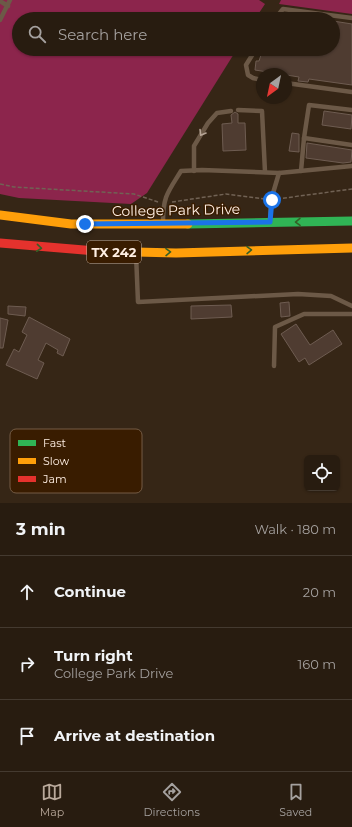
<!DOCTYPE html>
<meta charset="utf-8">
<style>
:root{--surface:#281c10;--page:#302519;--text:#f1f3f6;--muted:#a5a19f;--line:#443a30;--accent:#b9a99b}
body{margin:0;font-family:Montserrat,sans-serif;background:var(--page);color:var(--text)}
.controls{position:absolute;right:12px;bottom:12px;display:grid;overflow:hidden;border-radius:6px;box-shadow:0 1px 3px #0004}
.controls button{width:36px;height:36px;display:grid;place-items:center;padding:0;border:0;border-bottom:1px solid var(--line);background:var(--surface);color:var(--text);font:20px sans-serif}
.compass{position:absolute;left:256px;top:68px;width:36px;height:36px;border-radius:50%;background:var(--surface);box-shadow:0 1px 3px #0004;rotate:213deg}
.stop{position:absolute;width:12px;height:12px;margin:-9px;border:3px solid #1a73e8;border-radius:50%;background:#fff}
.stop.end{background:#1a73e8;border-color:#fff;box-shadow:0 1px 4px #0008}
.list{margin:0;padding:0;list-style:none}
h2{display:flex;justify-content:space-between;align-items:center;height:52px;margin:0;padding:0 16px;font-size:17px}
h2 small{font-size:13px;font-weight:400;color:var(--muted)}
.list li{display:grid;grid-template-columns:26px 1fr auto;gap:12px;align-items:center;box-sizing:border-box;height:72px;padding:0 16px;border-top:1px solid var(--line)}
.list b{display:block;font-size:15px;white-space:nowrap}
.list p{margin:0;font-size:13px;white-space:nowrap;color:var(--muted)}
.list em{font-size:13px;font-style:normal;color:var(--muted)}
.icon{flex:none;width:22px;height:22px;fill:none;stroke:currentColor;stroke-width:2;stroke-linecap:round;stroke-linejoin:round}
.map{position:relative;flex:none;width:352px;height:503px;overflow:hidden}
.search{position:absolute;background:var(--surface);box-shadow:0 1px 3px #0004;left:12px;right:12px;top:12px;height:44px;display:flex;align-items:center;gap:10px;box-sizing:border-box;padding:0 14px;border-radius:22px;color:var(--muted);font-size:15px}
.sheet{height:268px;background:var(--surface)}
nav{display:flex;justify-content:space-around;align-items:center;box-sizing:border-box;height:56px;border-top:1px solid var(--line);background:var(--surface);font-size:11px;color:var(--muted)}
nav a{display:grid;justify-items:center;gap:2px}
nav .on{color:var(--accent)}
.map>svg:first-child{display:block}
.forest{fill:#8c254c}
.building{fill:#4f3c31;stroke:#6e5c51}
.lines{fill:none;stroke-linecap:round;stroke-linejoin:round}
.path{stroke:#716254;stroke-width:1.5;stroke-dasharray:4 2;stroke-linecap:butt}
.lane{stroke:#6c5947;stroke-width:4.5}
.fast{stroke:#30b455;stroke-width:9}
.slow{stroke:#ff9f0a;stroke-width:9}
.jam{stroke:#e5322d;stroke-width:9}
.oneway{stroke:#b6a495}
.oneway2{stroke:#356026}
.route{stroke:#1a73e8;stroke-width:5}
.labels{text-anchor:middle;stroke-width:3;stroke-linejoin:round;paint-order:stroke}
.shield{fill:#391c00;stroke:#c4b09f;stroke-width:1}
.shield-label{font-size:13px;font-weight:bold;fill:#ffefe3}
.street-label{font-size:14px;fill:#ffefe3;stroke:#391c00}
.key{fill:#391c00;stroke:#745b44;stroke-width:1}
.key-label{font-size:11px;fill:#ffefe3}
</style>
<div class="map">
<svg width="352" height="503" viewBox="0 0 352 503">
<rect width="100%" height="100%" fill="#362616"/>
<g class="forest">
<polygon points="0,0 259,0 265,4 255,19 19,19 19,49 237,49 147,193 131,204 19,198 0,194"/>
<polygon points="281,0 352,0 352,14 279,4"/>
</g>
<g class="building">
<polygon points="333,21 352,24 352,85 309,79 308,82 298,81 299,77 255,70 256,61 259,61 263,49 333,49"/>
<polygon points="324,111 352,115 351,129 322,125"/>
<polygon points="235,112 238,114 238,123 245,123 246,150 223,151 222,124 232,123 231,115"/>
<polygon points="292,133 299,134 299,152 289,151"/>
<polygon points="307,143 352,150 351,162 343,163 306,158"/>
<polygon points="289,302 290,316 281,317 280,303"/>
<polygon points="231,305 232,317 191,319 191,306"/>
<polygon points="8,306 26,307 25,316 8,314"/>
<polygon points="29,317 70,339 63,356 57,353 58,350 46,343 38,360 44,363 37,379 6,365 14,349 19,352 27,335 22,332"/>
<polygon points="0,318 8,320 3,348 0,348"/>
<polygon points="296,324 310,345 333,330 342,344 309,365 305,358 299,362 281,334"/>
</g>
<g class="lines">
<g class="path">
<polyline points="0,184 14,187 134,194 158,202"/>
<polyline points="277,199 352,189"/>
<polyline points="172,202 226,194 265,199"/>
</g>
<g class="lane">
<polyline points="0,1 8,6"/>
<polyline points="275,19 283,9 352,18"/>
<polyline points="0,20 10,0"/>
<polyline points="256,49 246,65 248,75 253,78 262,80"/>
<polyline points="286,83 352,92"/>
<polyline points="238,110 262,111 265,172"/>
<polyline points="304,138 309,105 352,110"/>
<polyline points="194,171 194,146 208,123 217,113 231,111"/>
<polyline points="301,171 304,138 352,145"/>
<polyline points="270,221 271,200 279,173"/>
<path d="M163,222C163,196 168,192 181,171L202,170L279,173L352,166"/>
<polyline points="136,254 138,302 298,294 331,296 352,306"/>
<polyline points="274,366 275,327 304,314 352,314"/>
</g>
<polyline class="fast" points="188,224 352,221"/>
<g class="slow">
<polyline points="0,215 71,224 188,224"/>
<polyline points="96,251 176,253 352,248"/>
</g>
<polyline class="jam" points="0,243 96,251"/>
</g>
<defs><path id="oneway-chevron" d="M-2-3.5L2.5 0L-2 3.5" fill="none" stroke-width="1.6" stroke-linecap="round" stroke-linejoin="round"/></defs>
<use class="oneway" href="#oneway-chevron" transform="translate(202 133) rotate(121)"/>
<g class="oneway2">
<use href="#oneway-chevron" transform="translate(298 222) rotate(179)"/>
<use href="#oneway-chevron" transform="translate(39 248) rotate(6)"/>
<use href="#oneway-chevron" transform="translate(249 250) rotate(-1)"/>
<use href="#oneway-chevron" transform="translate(168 252) rotate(-1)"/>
</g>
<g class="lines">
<polyline class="route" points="85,224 270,222 272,200"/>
</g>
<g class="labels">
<rect class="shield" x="87" y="241" width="54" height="22" rx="3"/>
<g class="shield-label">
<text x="114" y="257">TX 242</text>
</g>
<g class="street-label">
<text transform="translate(176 210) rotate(-1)" y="5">College Park Drive</text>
</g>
</g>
<rect x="10" y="429" width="132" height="64" rx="6" class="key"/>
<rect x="18" y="440" width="18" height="6" fill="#30b455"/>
<rect x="18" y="458" width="18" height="6" fill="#ff9f0a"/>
<rect x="18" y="476" width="18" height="6" fill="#e5322d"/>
<g class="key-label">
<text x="43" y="447">Fast</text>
<text x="43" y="465">Slow</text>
<text x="43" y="483">Jam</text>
</g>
</svg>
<div class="controls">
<button><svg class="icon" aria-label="locate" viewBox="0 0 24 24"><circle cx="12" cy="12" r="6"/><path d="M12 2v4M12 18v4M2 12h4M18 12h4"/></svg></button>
</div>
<svg class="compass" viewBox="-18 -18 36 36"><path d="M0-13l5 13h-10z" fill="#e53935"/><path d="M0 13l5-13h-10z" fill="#a5a19f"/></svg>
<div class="stop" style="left:272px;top:200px"></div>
<div class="stop end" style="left:85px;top:224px"></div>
<div class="search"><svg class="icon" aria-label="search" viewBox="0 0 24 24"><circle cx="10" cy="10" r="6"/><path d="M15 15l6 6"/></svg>Search here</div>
</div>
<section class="sheet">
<h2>3 min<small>Walk · 180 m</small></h2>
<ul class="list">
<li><svg class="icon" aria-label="ahead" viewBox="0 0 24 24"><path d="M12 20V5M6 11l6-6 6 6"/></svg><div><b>Continue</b></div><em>20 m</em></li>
<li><svg class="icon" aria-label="right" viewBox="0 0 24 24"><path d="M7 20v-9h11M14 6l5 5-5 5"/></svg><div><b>Turn right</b><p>College Park Drive</p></div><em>160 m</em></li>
<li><svg class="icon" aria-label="arrive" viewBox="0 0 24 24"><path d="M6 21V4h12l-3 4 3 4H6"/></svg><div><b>Arrive at destination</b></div></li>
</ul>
</section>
<nav>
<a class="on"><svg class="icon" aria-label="map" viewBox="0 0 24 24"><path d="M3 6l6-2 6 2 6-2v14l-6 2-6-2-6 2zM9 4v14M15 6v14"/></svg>Map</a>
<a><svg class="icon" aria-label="directions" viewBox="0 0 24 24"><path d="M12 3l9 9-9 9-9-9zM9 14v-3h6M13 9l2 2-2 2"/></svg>Directions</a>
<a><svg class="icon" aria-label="saved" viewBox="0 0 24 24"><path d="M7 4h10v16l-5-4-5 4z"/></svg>Saved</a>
</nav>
